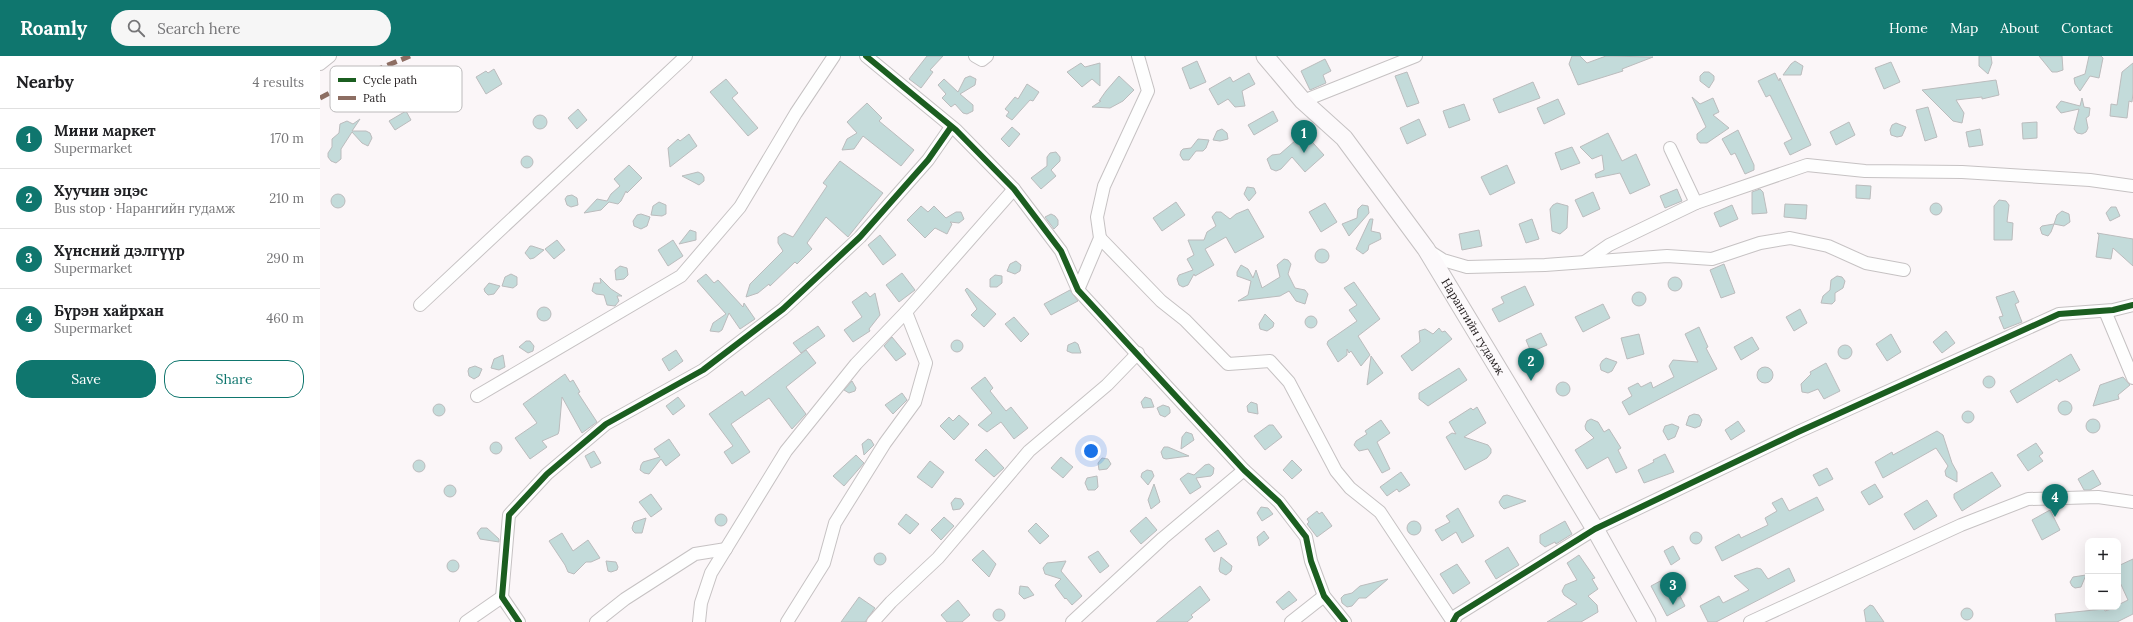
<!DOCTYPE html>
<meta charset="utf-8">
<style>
:root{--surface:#fff;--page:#f6f6f6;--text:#202124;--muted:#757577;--line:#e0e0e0;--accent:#0f766e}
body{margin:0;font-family:Lora,serif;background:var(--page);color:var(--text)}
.controls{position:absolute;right:12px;bottom:12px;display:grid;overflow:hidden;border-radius:8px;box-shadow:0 4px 16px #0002}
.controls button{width:36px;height:36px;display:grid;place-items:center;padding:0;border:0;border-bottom:1px solid var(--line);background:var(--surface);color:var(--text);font:20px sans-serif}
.you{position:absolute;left:771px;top:395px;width:14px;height:14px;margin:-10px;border:3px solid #fff;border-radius:50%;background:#1a73e8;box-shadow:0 0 0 6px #1a73e833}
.badge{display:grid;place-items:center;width:26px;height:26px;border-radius:50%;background:var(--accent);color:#fff;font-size:13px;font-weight:700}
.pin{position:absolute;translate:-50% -33px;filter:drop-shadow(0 1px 2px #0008)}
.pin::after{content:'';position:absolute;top:21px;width:14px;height:12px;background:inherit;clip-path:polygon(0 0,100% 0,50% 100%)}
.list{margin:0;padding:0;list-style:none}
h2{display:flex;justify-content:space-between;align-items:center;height:52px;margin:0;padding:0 16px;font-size:17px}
h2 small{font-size:13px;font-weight:400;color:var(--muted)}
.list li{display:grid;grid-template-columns:26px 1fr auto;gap:12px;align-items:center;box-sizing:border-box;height:60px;padding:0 16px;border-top:1px solid var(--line)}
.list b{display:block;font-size:15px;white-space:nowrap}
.list p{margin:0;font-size:13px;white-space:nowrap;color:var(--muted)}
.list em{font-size:13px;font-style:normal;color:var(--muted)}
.actions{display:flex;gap:8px;padding:12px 16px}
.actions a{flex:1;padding:9px 0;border:1px solid var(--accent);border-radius:16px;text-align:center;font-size:14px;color:var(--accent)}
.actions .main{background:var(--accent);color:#fff}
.icon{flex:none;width:22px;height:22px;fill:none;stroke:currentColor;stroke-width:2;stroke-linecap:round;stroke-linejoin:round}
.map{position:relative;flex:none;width:1813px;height:566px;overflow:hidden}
header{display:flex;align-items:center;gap:24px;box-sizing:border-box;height:56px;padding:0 20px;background:var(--accent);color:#fff}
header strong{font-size:19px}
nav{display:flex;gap:22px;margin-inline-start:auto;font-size:14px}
.search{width:280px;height:36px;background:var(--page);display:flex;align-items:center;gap:10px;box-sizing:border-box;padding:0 14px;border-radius:22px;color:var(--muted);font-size:15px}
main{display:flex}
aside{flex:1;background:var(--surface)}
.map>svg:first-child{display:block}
.building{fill:#c3dbda;stroke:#bbbcbd}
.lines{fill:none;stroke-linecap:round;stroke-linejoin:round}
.minor-casing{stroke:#c6c2c3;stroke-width:14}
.secondary-casing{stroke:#c6c2c3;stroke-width:19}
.minor{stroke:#fefefe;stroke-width:12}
.secondary{stroke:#fcf9fb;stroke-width:17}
.quiet{stroke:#8d6e63;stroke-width:5;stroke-dasharray:10 5;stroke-linecap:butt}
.cycleway-casing{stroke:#fff;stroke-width:8}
.cycleway{stroke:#1b5e20;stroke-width:6}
.labels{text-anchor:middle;stroke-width:3;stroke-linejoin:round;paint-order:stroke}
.street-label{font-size:12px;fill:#1f1a1b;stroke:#fff}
.key{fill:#fff;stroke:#bcbabb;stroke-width:1}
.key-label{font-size:11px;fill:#1f1a1b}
</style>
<header>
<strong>Roamly</strong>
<div class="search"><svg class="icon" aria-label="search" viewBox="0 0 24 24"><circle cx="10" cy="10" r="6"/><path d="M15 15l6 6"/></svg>Search here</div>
<nav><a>Home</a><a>Map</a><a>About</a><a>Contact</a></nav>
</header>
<main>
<aside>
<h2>Nearby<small>4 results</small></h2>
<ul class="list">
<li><span class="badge">1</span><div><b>Мини маркет</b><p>Supermarket</p></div><em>170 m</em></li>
<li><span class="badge">2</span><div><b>Хуучин эцэс</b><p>Bus stop · Нарангийн гудамж</p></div><em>210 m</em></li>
<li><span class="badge">3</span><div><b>Хүнсний дэлгүүр</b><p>Supermarket</p></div><em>290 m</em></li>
<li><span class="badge">4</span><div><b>Бүрэн хайрхан</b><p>Supermarket</p></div><em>460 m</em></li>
</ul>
<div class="actions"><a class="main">Save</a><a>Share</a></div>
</aside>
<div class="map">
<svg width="1813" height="566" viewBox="0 0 1813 566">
<rect width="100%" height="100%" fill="#fbf6f8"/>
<g class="building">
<polygon points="607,0 623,0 610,14 613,16 601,32 589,23"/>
<polygon points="1252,0 1260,0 1267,7 1286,0 1333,1 1302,13 1303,15 1258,29 1249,8"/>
<polygon points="1659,0 1671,0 1672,7 1668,18 1659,10"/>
<polygon points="1719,0 1742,0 1743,14 1737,16 1732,16"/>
<polygon points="1769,0 1781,0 1783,2 1779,22 1770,20 1760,35 1755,28 1754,22 1765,18"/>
<polygon points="1005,3 1011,15 1003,19 1006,27 990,34 981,15"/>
<polygon points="877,5 886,26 870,33 862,12"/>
<polygon points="1475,5 1483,10 1481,19 1463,19 1471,8"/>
<polygon points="1571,6 1580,26 1564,33 1555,12"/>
<polygon points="761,7 765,11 780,7 780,30 772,23 762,31 747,16"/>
<polygon points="1813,7 1813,37 1812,46 1809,45 1807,62 1790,60 1791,48 1797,49 1802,16"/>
<polygon points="174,13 182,28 166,38 156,21 166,15 168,17"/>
<polygon points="1087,16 1099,47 1087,51 1075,20"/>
<polygon points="1384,16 1389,16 1394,20 1394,24 1389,32 1380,25 1380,20"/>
<polygon points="929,17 935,28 922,35 925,50 915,51 908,43 898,49 889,33 910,21 913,26"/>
<polygon points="1455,17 1459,25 1460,22 1491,89 1470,99 1464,87 1472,83 1450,39 1446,41 1438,25"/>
<polygon points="650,20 656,23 655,29 640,38 653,49 653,55 647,58 643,57 635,48 631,51 622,42 626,38 618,29 624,23 638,36 645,22"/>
<polygon points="799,20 814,34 803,45 790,52 772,51 781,45 779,45 786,35"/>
<polygon points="406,23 418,37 412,42 438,72 428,80 390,36"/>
<polygon points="1676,24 1679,39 1662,43 1662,41 1636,44 1644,57 1642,67 1633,65 1602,34"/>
<polygon points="1213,26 1220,42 1179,57 1173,43"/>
<polygon points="707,28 719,36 713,45 710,44 692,64 686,60 689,56 685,53 695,41 698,43"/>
<polygon points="1372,41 1380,48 1393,42 1399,56 1393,59 1409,72 1387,87 1380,87 1377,83 1377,78 1386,71"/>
<polygon points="1762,42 1764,51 1770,52 1769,60 1766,62 1768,72 1766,76 1762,78 1757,77 1754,73 1759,53 1741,57 1736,51 1741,45 1760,50"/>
<polygon points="1238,43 1245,58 1224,68 1217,52"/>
<polygon points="547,47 562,62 559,65 594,94 581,110 543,80 534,93 522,94 527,83 537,77 527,66"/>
<polygon points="1144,48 1150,64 1129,72 1123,55"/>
<polygon points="1608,51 1617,81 1605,85 1596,54"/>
<polygon points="258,53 267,64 257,73 248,62"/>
<polygon points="86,55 91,64 75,74 69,65"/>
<polygon points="953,55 958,65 934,79 928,69"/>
<circle cx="220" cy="66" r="7"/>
<polygon points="40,63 32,75 46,75 50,77 52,82 48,90 42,87 32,76 21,93 21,103 16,107 11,105 8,101 8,97 12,91 12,83 19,77 20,68 27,65 33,68"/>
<polygon points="1099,63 1106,79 1087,88 1080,72"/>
<polygon points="1529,66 1535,79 1516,89 1510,76"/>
<polygon points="1717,66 1717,82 1703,83 1702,67"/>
<polygon points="1576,67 1586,71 1582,80 1577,81 1571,79 1570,74 1572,69"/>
<polygon points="692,71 700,78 689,91 681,83"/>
<polygon points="902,73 907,77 908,83 900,85 893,84 897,75"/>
<polygon points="1660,73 1663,89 1649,91 1646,76"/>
<polygon points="1418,74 1434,109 1434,114 1425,118 1415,97 1411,99 1402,83"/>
<polygon points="984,77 1004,99 985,116 972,101 961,113 956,115 951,113 947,103 952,99 960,98"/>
<polygon points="1288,77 1302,105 1316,98 1330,129 1310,138 1300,117 1276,122 1275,118 1284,114 1282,99 1272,103 1260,91"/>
<polygon points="369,78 377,90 350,111 348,92 358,83 360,85"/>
<polygon points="878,83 889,84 886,92 883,95 876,95 869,104 863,104 860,99 861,95 863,93 871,92"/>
<polygon points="1252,91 1260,107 1241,114 1235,97"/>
<polygon points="736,96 740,101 740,105 731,114 736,120 721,133 711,122 727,110 727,101 730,97"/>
<circle cx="207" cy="106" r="6"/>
<polygon points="520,105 563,137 528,181 506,161 487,187 492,193 477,208 475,206 450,230 449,228 438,237 426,241 430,228 463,195 458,187 458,181 464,177 473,181 507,130 503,127"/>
<polygon points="309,109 322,122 307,137 306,135 301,145 298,148 289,146 281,154 264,157 277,143 287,145 291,138 300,130 294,123"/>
<polygon points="1187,109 1195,127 1170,139 1161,121"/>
<polygon points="378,116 382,118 384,121 384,125 379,129 362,120"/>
<polygon points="1536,129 1551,130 1550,143 1536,142"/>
<polygon points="927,131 934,132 936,137 929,145 924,138"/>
<polygon points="1357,133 1362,145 1345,152 1340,140"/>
<polygon points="1440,133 1443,136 1447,157 1432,158 1432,136"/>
<polygon points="1273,136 1280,153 1263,161 1255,144"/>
<circle cx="18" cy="145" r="7"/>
<polygon points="252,139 257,142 258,149 251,151 247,149 245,143 247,140"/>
<polygon points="1679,144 1686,145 1689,149 1687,166 1693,167 1692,184 1674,184 1674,150"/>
<polygon points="339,146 346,149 346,158 342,160 331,159 333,150"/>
<polygon points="856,146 865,159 842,175 833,162"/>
<polygon points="1005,147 1017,166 1001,176 989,156"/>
<polygon points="1237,147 1248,150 1247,172 1240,178 1232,175 1230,153 1233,149"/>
<circle cx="1616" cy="153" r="6"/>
<polygon points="1465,148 1487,149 1486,163 1464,161"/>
<polygon points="1042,149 1048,150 1049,157 1029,180 1022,168 1037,162 1038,153"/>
<polygon points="1412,149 1418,163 1400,171 1394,157"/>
<polygon points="601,150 608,156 614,150 626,162 636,156 641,156 644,163 639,167 630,166 632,168 627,178 615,172 605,182 587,164"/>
<polygon points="1791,151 1796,151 1800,160 1790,165 1786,157"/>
<polygon points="928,153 944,181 915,197 906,181 885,193 894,209 875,220 874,218 868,229 863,231 859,229 857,223 859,219 873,214 867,203 874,199 868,184 884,184 887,176 896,170 892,161 896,156 901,156 910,163 916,158"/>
<polygon points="1742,155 1749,158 1750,166 1744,170 1734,168 1737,159"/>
<polygon points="321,158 330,161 327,170 321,173 314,170 313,165 317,159"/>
<polygon points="731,158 735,160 738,164 738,169 734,173 725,161"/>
<polygon points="1050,163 1053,163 1051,175 1060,177 1061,183 1049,189 1048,194 1043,198 1036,193"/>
<polygon points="1212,163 1219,183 1206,187 1199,168"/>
<polygon points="1734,168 1731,176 1728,180 1722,178 1720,172 1722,170"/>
<polygon points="370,174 376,176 376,184 359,188"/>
<polygon points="1159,174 1162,190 1142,194 1139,178"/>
<polygon points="1777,177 1813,183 1813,210 1793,192 1791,203 1776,201 1779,179"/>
<polygon points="560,179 576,199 563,209 548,189"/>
<polygon points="237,184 245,194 234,203 225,193"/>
<polygon points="353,184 363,200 348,210 338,194"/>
<polygon points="210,190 212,190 224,194 214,202 210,203 205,197"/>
<circle cx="1002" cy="200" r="7"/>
<polygon points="964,203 968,204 971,208 968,218 975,232 985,234 988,238 985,248 976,245 969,235 960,240 918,245 928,239 931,225 917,220 917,216 921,209 928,213 933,222 936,214 942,232 960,221 957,209"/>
<polygon points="696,205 701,209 700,215 695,218 687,215 690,208"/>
<polygon points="1404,208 1415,237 1401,242 1390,214"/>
<polygon points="300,210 307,212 308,219 304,223 296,224 295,214"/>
<polygon points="582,217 595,234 579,246 566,229"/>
<polygon points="191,218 197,221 197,229 193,232 182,230 185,221"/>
<polygon points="386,218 394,227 398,224 423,251 424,247 435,263 420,273 409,257 402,274 399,276 390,275 393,267 406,258 377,225"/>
<polygon points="675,219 682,220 682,227 677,231 670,231 670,223"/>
<polygon points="1517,220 1522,221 1525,225 1523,232 1515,237 1515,245 1512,248 1501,247 1503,240 1510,234 1511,224"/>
<circle cx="1355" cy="228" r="7"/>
<polygon points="280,222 291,233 302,240 297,240 299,245 295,250 287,249 284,239 276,238 272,235 274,227 281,227"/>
<polygon points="1034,226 1060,263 1038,280 1050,299 1041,310 1031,295 1029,297 1027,293 1027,299 1018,306 1007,288 1008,285 1037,265 1029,254 1037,249 1024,232"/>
<polygon points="169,227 180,230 174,238 168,239 165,236 164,233"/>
<polygon points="1205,230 1214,249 1179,266 1172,253 1184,247 1181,241"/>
<polygon points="647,232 676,258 664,271 651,259 657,253 645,234"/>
<polygon points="750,234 758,245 731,259 724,248"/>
<polygon points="1694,235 1699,246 1695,248 1702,266 1684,273 1679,261 1683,260 1676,241"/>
<circle cx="1319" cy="243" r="7"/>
<polygon points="546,236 550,241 555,237 560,259 549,273 550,275 533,286 524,274 542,261 532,246"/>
<polygon points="1283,248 1290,262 1263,276 1255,261"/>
<circle cx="224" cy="258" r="7"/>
<polygon points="1480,253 1487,267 1474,275 1466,261"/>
<polygon points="945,258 954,267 953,271 947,275 940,273 939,268"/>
<circle cx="991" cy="266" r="6"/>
<polygon points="694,261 709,278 701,286 685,268"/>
<polygon points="498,270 505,280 481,297 473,287"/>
<polygon points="1379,271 1388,291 1386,292 1397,313 1309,359 1302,346 1312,340 1308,332 1318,327 1321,331 1331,326 1333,332 1354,321 1349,310 1353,304 1378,306 1365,278"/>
<polygon points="1119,272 1122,276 1125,275 1132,283 1092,315 1081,300 1100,286 1099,275 1105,273 1113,278"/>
<polygon points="1626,275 1635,287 1622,297 1613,286"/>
<polygon points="1221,277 1227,289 1211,296 1206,284"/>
<polygon points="1319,278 1324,298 1307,303 1301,282"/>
<polygon points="1571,278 1581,296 1567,305 1556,288"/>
<polygon points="572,281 586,298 576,305 564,290"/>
<polygon points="1432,281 1439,293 1421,304 1414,291"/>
<circle cx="637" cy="290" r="6"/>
<polygon points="206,285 210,285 214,290 213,295 208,297 199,291"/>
<polygon points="755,286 758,288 761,297 752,297 747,295 748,289"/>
<circle cx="1525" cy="296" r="7"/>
<polygon points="356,294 363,305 349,315 342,303"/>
<polygon points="486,294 496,307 466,331 486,358 472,373 449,342 411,368 430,396 412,408 404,396 413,390 389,358 422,335 425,340"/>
<polygon points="1751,298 1760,314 1739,326 1737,323 1697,347 1690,335"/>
<polygon points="183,299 185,311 179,314 171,312 174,303"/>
<polygon points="1051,300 1063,317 1047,329"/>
<polygon points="1286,302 1297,306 1292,315 1288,317 1281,314 1280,309 1282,305"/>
<polygon points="1506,307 1520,335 1504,343 1498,333 1488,337 1482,336 1481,328 1491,318 1490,316"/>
<polygon points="155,310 162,313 159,320 154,323 149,320 148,315 149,312"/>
<circle cx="1445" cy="319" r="8"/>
<polygon points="1139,312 1147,324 1108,350 1099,343 1099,337"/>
<polygon points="245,318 250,326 253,324 260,336 258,337 277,366 262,377 242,341 239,375 238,378 222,385 227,391 210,403 195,382 217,367 203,348"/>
<circle cx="1669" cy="326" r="6"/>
<polygon points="665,321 673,332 670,335 686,355 691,351 708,372 694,383 681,366 667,376 658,369 672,357 651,332"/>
<polygon points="1803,321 1810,329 1798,339 1799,343 1773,350 1780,329"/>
<polygon points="532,325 536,332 535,335 529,337 524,334"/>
<circle cx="1243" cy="333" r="7"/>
<polygon points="582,337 587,344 573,358 565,349"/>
<polygon points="358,341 365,350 353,359 346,350"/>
<polygon points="825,341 831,343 834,351 823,352 821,346"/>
<circle cx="1745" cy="352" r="7"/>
<polygon points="931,346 937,348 938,358 928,356 927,350"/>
<circle cx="119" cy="354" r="6"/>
<polygon points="843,349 849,351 850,354 850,357 845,361 840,359 837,352"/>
<polygon points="1157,351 1166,367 1144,381 1168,389 1171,393 1171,397 1167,402 1145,414 1126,381 1132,377 1136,378 1129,366 1151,352 1153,354"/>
<circle cx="1648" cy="361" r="6"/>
<polygon points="1374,358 1379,359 1382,364 1380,370 1375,372 1366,369 1369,360"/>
<polygon points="639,359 649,368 634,384 620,370 629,361 633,365"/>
<polygon points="1271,363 1278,366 1284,376 1289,373 1301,392 1298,394 1307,412 1296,417 1288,401 1267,413 1255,394 1274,382 1266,374 1265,370 1267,365"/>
<circle cx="1773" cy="370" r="7"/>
<polygon points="1061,364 1070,377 1057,386 1070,413 1062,417 1048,393 1039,395 1034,389 1036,385 1047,378 1045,375"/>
<polygon points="1418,365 1425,375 1411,384 1405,374"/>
<polygon points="1352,368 1359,371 1355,381 1348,384 1343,375 1345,370"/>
<polygon points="949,369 953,369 962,381 945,394 934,380"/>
<polygon points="1617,375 1623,379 1632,407 1637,416 1637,426 1626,420 1625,415 1628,410 1616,392 1563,422 1555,406 1572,396 1573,399"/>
<polygon points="866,376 872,378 874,384 861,393 862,381"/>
<polygon points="349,383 360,399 346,410 341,403 329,418 324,417 320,414 321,409 323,406 340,401 334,393"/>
<polygon points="548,383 551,384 554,389 544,399 542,388"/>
<circle cx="176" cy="392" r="6"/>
<polygon points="1716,387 1723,397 1719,400 1723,405 1708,415 1697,399"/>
<polygon points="844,391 848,391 869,400 846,403 843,402 841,396"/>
<polygon points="666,393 684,412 674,421 655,404"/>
<polygon points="274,395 281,407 271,412 265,400"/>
<polygon points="1345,398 1354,416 1324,427 1318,414 1334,406 1333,404"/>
<polygon points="536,399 544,407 524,430 513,420"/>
<polygon points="741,401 753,411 743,422 731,412"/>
<polygon points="782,402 788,403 791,408 787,413 779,414 778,407"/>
<circle cx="99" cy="410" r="6"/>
<polygon points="972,404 982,414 972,423 963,414"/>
<polygon points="610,405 624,416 612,432 597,421"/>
<polygon points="889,408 894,412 893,418 891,420 876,422 881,431 870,438 860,423 868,417 874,419 885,409"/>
<polygon points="1507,412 1513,423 1499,430 1493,419"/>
<polygon points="827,414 832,415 834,420 828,429 821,421 822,417"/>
<polygon points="1773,414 1781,428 1770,434 1764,434 1758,423"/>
<polygon points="1081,416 1090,429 1079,436 1077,433 1067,440 1060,431"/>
<polygon points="1672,416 1681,430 1642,455 1634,442 1634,438"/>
<polygon points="777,420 778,431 775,434 768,434 765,427 767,422"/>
<polygon points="834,428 840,446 831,453 828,444"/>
<polygon points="1555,428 1563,441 1549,449 1541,436"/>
<circle cx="130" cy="435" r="6"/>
<polygon points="331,438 342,453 331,461 319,446"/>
<polygon points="1187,439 1206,445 1184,453 1181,450 1179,446 1183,440"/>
<polygon points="1497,441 1504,454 1402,505 1395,491 1419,478 1421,482 1448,469 1445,462 1457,455 1452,447 1462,442 1469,455"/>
<polygon points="635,442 641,443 644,448 640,453 633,454 631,447"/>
<polygon points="1607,444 1617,460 1594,474 1584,458"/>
<polygon points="941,451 948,452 953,458 942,465 937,457"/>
<polygon points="1138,452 1154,480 1142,487 1136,476 1122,485 1115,474 1130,466 1126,460"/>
<polygon points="1730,454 1740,474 1722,484 1712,464"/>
<polygon points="997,455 999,458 1002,456 1012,470 997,481 987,468 989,466 987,463"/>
<circle cx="401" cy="464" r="6"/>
<polygon points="586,458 599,468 590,478 578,468"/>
<polygon points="624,461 634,470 621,484 611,474"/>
<polygon points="826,461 837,474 821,488 810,475"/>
<polygon points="326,462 322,477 315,477 313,475 312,472 314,466"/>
<polygon points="1245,465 1252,478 1236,488 1235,486 1225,491 1220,487 1220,479"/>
<circle cx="1094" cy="472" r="7"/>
<polygon points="716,467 729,480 720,488 708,475"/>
<polygon points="161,472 167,472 179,483 179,486 160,483 157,477"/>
<polygon points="898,474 907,488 894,496 885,483"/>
<polygon points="944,475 949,482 939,490 937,481"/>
<circle cx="1376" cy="482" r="6"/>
<polygon points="242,477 253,495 268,484 280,502 271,506 266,506 254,518 248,516 245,509 229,485"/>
<polygon points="1353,490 1360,503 1351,509 1344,495"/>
<polygon points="1188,491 1199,509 1176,523 1165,505"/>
<polygon points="663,494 676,508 669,521 652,504"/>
<polygon points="778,495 789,510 780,517 768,501"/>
<circle cx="560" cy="503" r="6"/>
<polygon points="1259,499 1275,522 1272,523 1278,533 1268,540 1277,549 1278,556 1261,566 1227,566 1257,548 1244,539 1242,535 1245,529 1257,524 1247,507"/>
<polygon points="901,501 912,510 911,515 906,519 900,516 899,513"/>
<polygon points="1813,503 1813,558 1797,566 1736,566 1735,558 1784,553 1785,555 1798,551 1798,549 1808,544 1798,522 1798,510"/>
<circle cx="133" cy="510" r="6"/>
<polygon points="286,505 296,506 298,511 297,514 291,516 288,515"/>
<polygon points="746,505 741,515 762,540 752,549 746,542 745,543 736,531 735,529 741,523 725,518 723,512 727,507"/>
<polygon points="1137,508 1150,527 1133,538 1120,518"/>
<polygon points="1437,512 1441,513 1448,523 1469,512 1475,525 1396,566 1388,566 1380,550 1399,540 1403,547 1429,534 1414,520"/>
<polygon points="1766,519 1761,531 1755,532 1752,530 1750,526 1753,521"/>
<polygon points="1068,523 1046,542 1039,542 1032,550 1027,551 1022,547 1021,542 1024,539 1032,537 1040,530"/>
<polygon points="1344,523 1352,536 1357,534 1365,550 1347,560 1331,530"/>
<polygon points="700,530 708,531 714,539 704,543 699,538"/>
<polygon points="880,530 890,544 871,559 873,561 867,566 836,566"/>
<polygon points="969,535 977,544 963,554 956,546"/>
<polygon points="539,541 555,552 545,566 521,566"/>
<polygon points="638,544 650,559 642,566 627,566 621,559"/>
<polygon points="1550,549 1553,550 1564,566 1546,566 1544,554"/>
<circle cx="1647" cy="558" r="6"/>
<circle cx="679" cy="559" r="6"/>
</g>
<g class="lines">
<defs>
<g id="minor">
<polyline points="546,0 636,74 694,133 741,195 758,234 924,414 959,446 986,481 991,505 1004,540 1025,566"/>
<polyline points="655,0 662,4 667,0"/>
<polyline points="0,8 10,0"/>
<polyline points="983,45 1096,0"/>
<polyline points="1350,92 1376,147"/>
<polyline points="780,182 841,245 865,264 908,308 950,305 969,326 1016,415 1030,432 1060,456 1133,566"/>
<polyline points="1109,195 1123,204 1147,211 1225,209 1347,200 1392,203 1440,187 1470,182 1508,190 1546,207 1584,214"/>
<polyline points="1266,205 1289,189 1376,147 1487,109 1545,115 1642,116 1770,124 1813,130"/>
<polyline points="758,234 780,182 777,161 784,130 828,35 818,0"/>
<polyline points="100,249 366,0"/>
<polyline points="1785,255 1813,322"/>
<polyline points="157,340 361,220 420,151 476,57 514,0"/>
<polyline points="146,566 182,541"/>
<polyline points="199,566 182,541 189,459 227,418 286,368 383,314 463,253 540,181 608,104 631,71"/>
<polyline points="276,566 305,543 375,498 406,493"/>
<polyline points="379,566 381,547 391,517 466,395 536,308 586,256"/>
<polyline points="467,566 504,507 515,467 565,387 595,346 606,307 586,256 694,133"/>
<polyline points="553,566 571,546 618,502 709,395 787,329 818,297"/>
<polyline points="752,566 843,482 924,414"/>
<polyline points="971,566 1004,540"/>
<polyline points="1133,566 1137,559 1275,473 1478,376 1739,258 1793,254 1813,249"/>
<polyline points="1430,566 1641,469 1708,443 1778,441 1813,446"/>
</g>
<g id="secondary">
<path id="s1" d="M945,0L983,45L1024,82L1106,193L1275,473L1327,566"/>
</g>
</defs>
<use href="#minor" class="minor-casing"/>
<use href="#secondary" class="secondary-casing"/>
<use href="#minor" class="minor"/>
<use href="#secondary" class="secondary"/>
<polyline class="quiet" points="0,42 44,19 90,0"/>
<defs>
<g id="cycleway">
<polyline points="546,0 636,74 694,133 741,195 758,234 924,414 959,446 986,481 991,505 1004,540 1025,566"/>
<polyline points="199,566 182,541 189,459 227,418 286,368 383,314 463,253 540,181 608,104 631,71"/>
<polyline points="1133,566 1137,559 1275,473 1478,376 1739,258 1793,254 1813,249"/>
</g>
</defs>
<use href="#cycleway" class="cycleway-casing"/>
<use href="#cycleway" class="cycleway"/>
</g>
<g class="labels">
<g class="street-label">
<text dy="4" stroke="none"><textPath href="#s1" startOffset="343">Нарангийн гудамж</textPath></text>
</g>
</g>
<rect x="10" y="10" width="132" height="46" rx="6" class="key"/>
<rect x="18" y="22" width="18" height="4" fill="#1b5e20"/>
<rect x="18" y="40" width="18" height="4" fill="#8d6e63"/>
<g class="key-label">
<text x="43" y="28">Cycle path</text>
<text x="43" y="46">Path</text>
</g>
</svg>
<div class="controls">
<button>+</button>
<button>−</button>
</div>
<div class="you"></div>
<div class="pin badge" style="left:984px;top:97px">1</div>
<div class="pin badge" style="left:1211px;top:325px">2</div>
<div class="pin badge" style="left:1353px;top:549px">3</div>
<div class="pin badge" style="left:1735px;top:461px">4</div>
</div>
</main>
